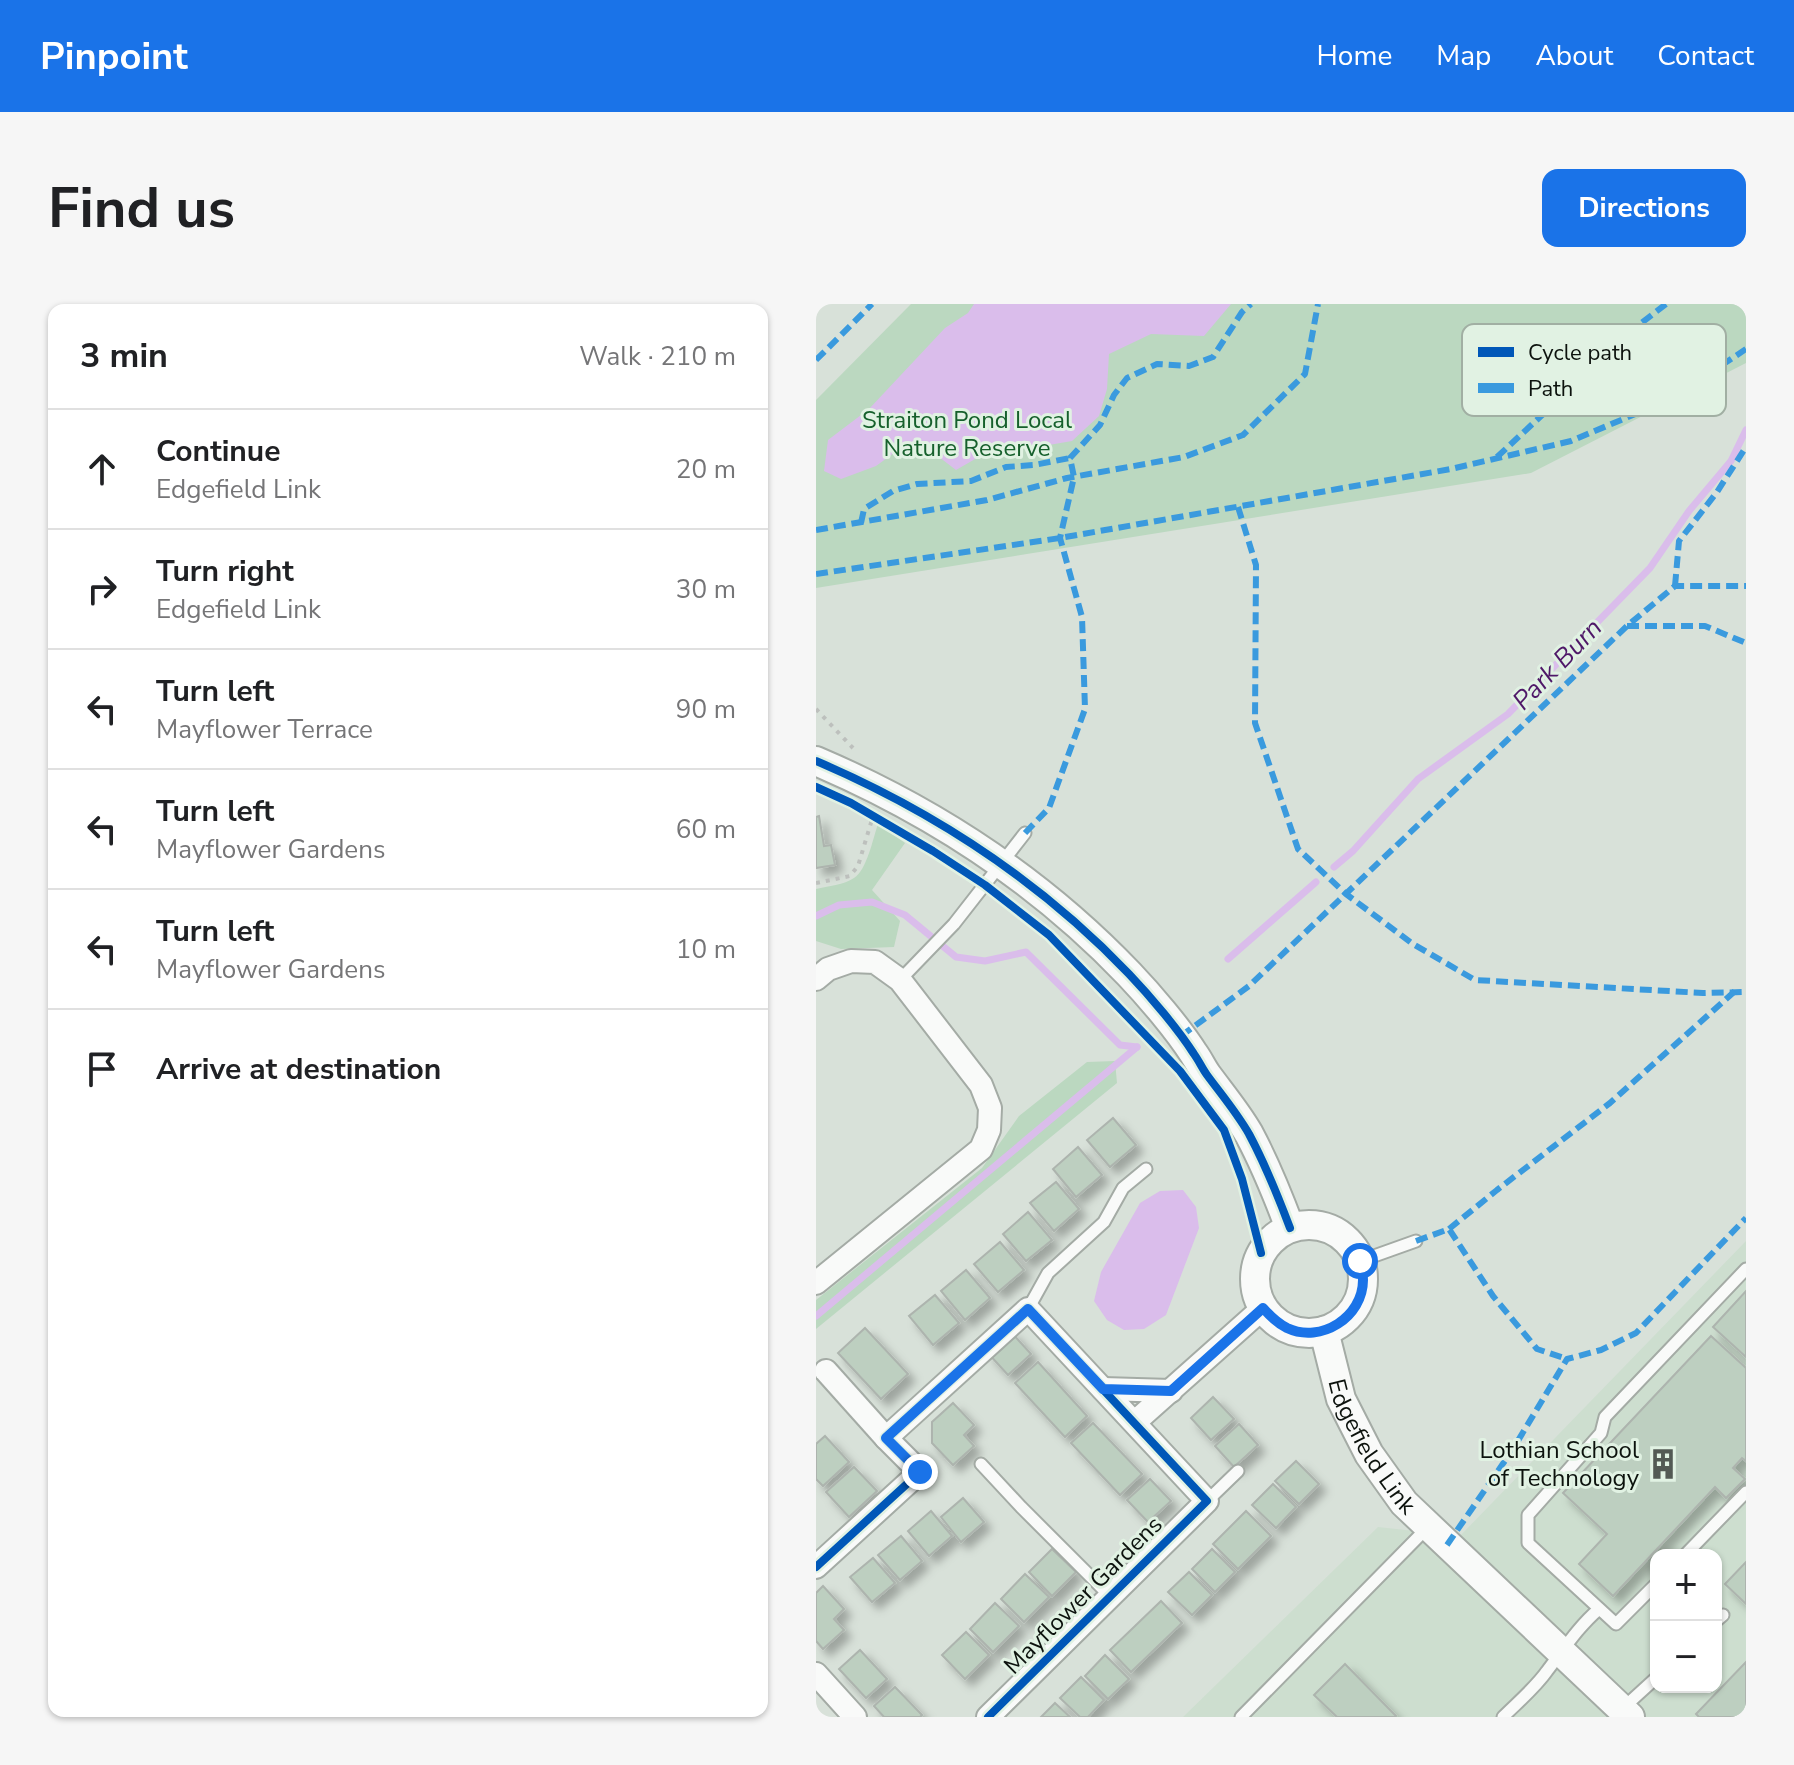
<!DOCTYPE html>
<meta charset="utf-8">
<style>
:root{--surface:#fff;--page:#f6f6f6;--text:#202124;--muted:#757577;--line:#e0e0e0;--accent:#1a73e8}
body{margin:0;font-family:"Nunito Sans",sans-serif;background:var(--page);color:var(--text)}
.controls{position:absolute;right:24px;bottom:24px;display:grid;overflow:hidden;border-radius:16px;box-shadow:0 2px 6px #0004}
.controls button{width:72px;height:72px;display:grid;place-items:center;padding:0;border:0;border-bottom:2px solid var(--line);background:var(--surface);color:var(--text);font:40px sans-serif}
.stop{position:absolute;width:24px;height:24px;margin:-18px;border:6px solid #1a73e8;border-radius:50%;background:#fff}
.stop.end{background:#1a73e8;border-color:#fff;box-shadow:0 2px 8px #0008}
.list{margin:0;padding:0;list-style:none}
h2{display:flex;justify-content:space-between;align-items:center;height:104px;margin:0;padding:0 32px;font-size:34px}
h2 small{font-size:26px;font-weight:400;color:var(--muted)}
.list li{display:grid;grid-template-columns:52px 1fr auto;gap:24px;align-items:center;box-sizing:border-box;height:120px;padding:0 32px;border-top:2px solid var(--line)}
.list b{display:block;font-size:30px;white-space:nowrap}
.list p{margin:0;font-size:26px;white-space:nowrap;color:var(--muted)}
.list em{font-size:26px;font-style:normal;color:var(--muted)}
.icon{flex:none;width:44px;height:44px;fill:none;stroke:currentColor;stroke-width:2;stroke-linecap:round;stroke-linejoin:round}
.map{position:relative;flex:none;width:930px;height:1413px;overflow:hidden;border-radius:16px}
header{display:flex;align-items:center;gap:48px;box-sizing:border-box;height:112px;padding:0 40px;background:var(--accent);color:#fff}
header strong{font-size:38px}
nav{display:flex;gap:44px;margin-inline-start:auto;font-size:28px}
.intro{display:flex;align-items:center;justify-content:space-between;box-sizing:border-box;height:192px;padding:0 48px}
h1{margin:0;font-size:56px}
.button{padding:20px 36px;border-radius:16px;background:var(--accent);color:#fff;font-size:28px;font-weight:700}
main{display:flex;gap:48px;padding:0 48px}
aside{flex:1;background:var(--surface);border-radius:16px;box-shadow:0 2px 6px #0004}
.map>svg:first-child{display:block}
.built{fill:#cddecf;fill-rule:evenodd}
.green{fill:#bbd8c0}
.water{fill:#dabdeb}
.lines{fill:none;stroke-linecap:round;stroke-linejoin:round}
.stream{stroke:#dabdeb;stroke-width:7}
.building{fill:#bdcfc0;stroke:#adb4ae;stroke-width:2;filter:url(#shadow)}
.service-casing{stroke:#a4aba5;stroke-width:15}
.minor-casing{stroke:#a4aba5;stroke-width:26}
.tertiary-casing{stroke:#a4aba5;stroke-width:32}
.path{stroke:#bdc0bd;stroke-width:4;stroke-dasharray:4 6;stroke-linecap:butt}
.service{stroke:#f9faf9;stroke-width:11}
.minor{stroke:#f9faf9;stroke-width:22}
.tertiary{stroke:#f9faf9;stroke-width:28}
.quiet{stroke:#3a9ade;stroke-width:6;stroke-dasharray:12 6;stroke-linecap:butt}
.cycleway-casing{stroke:#e1f2e3;stroke-width:13}
.cycleway{stroke:#0057b8;stroke-width:8}
.route{stroke:#1a73e8;stroke-width:10}
.labels{text-anchor:middle;stroke-width:6;stroke-linejoin:round;paint-order:stroke}
.park-label{font-size:24px;fill:#16602c;stroke:#e1f2e3}
.street-label{font-size:24px;fill:#0c120d;stroke:#e1f2e3}
.poi-label{font-size:24px;fill:#0c120d;stroke:#e1f2e3;text-anchor:end}
.water-label{font-size:26px;font-style:italic;fill:#4f1868;stroke:#e1f2e3}
.key{fill:#e1f2e3;stroke:#a1afa3;stroke-width:2}
.key-label{font-size:22px;fill:#0c120d}
</style>
<header>
<strong>Pinpoint</strong>
<nav><a>Home</a><a>Map</a><a>About</a><a>Contact</a></nav>
</header>
<div class="intro"><h1>Find us</h1><a class="button">Directions</a></div>
<main>
<aside>
<h2>3 min<small>Walk · 210 m</small></h2>
<ul class="list">
<li><svg class="icon" aria-label="ahead" viewBox="0 0 24 24"><path d="M12 20V5M6 11l6-6 6 6"/></svg><div><b>Continue</b><p>Edgefield Link</p></div><em>20 m</em></li>
<li><svg class="icon" aria-label="right" viewBox="0 0 24 24"><path d="M7 20v-9h11M14 6l5 5-5 5"/></svg><div><b>Turn right</b><p>Edgefield Link</p></div><em>30 m</em></li>
<li><svg class="icon" aria-label="left" viewBox="0 0 24 24"><path d="M17 20v-9H6M10 6l-5 5 5 5"/></svg><div><b>Turn left</b><p>Mayflower Terrace</p></div><em>90 m</em></li>
<li><svg class="icon" aria-label="left" viewBox="0 0 24 24"><path d="M17 20v-9H6M10 6l-5 5 5 5"/></svg><div><b>Turn left</b><p>Mayflower Gardens</p></div><em>60 m</em></li>
<li><svg class="icon" aria-label="left" viewBox="0 0 24 24"><path d="M17 20v-9H6M10 6l-5 5 5 5"/></svg><div><b>Turn left</b><p>Mayflower Gardens</p></div><em>10 m</em></li>
<li><svg class="icon" aria-label="arrive" viewBox="0 0 24 24"><path d="M6 21V4h12l-3 4 3 4H6"/></svg><div><b>Arrive at destination</b></div></li>
</ul>
</aside>
<div class="map">
<svg width="930" height="1413" viewBox="0 0 930 1413">
<defs>
<filter id="shadow"><feDropShadow dx="7" dy="7" stdDeviation="4" flood-color="#0004"/></filter>
</defs>
<rect width="100%" height="100%" fill="#d8e1d9"/>
<path class="built" d="M930,937V1413H367L562,1223L644,1232ZM840,1251H900V1383H840Z"/>
<g class="green">
<polygon points="95,0 930,0 930,59 715,169 0,284 0,96"/>
<path d="M62,520L89,539L56,586L84,617L78,643L25,645L0,637V585C12,582 28,581 38,574C51,566 57,534 62,520Z"/>
<polygon points="299,757 301,779 0,1025 0,996 166,864 203,812 271,758"/>
</g>
<g class="water">
<polygon points="158,0 415,0 388,32 335,30 293,50 291,85 283,112 256,137 227,142 187,139 140,166 110,143 82,146 60,162 25,175 8,167 12,136 53,105 129,24 152,9"/>
<polygon points="367,886 380,903 383,924 350,1011 328,1025 308,1026 291,1016 278,997 285,968 324,899 344,887"/>
</g>
<g class="lines">
<g class="stream">
<polyline points="518,563 537,547 602,475 692,410 834,264 873,207 915,157 930,126"/>
<polyline points="0,612 23,601 56,598 89,611 140,653 169,657 210,648 304,741 321,743"/>
<polyline points="412,655 500,578"/>
<polyline points="0,1012 321,743"/>
</g>
</g>
<g class="building">
<polygon points="3,512 8,542 15,541 19,561 0,564 0,513"/>
<polygon points="297,814 320,841 294,863 271,836"/>
<polygon points="262,843 286,871 260,893 237,865"/>
<polygon points="240,878 263,905 238,927 214,899"/>
<polygon points="212,908 236,936 210,957 187,930"/>
<polygon points="184,938 208,966 182,988 158,960"/>
<polygon points="150,966 174,994 149,1016 125,987"/>
<polygon points="930,987 930,1053 897,1023"/>
<polygon points="119,991 143,1019 117,1041 93,1012"/>
<polygon points="49,1024 92,1070 65,1095 22,1049"/>
<polygon points="194,1027 215,1050 192,1071 171,1048"/>
<polygon points="895,1032 930,1064 930,1157 926,1154 917,1164 929,1175 910,1194 899,1183 797,1292 763,1260 791,1230 747,1189"/>
<polygon points="222,1058 271,1112 249,1133 199,1079"/>
<polygon points="397,1093 418,1115 395,1136 375,1114"/>
<polygon points="137,1099 158,1121 148,1131 158,1142 137,1161 116,1139 116,1118"/>
<polygon points="277,1119 326,1170 304,1191 255,1139"/>
<polygon points="423,1120 442,1141 418,1163 399,1142"/>
<polygon points="9,1132 33,1158 7,1182 0,1175 0,1140"/>
<polygon points="480,1157 503,1180 483,1200 459,1177"/>
<polygon points="38,1163 61,1187 33,1213 10,1188"/>
<polygon points="334,1175 355,1197 332,1218 311,1196"/>
<polygon points="457,1180 480,1203 460,1224 436,1201"/>
<polygon points="147,1194 168,1218 145,1238 125,1213"/>
<polygon points="115,1207 136,1232 113,1252 92,1227"/>
<polygon points="430,1207 455,1232 422,1265 397,1240"/>
<polygon points="85,1232 106,1257 84,1276 62,1251"/>
<polygon points="236,1245 260,1268 236,1292 213,1268"/>
<polygon points="396,1245 419,1268 399,1288 376,1265"/>
<polygon points="57,1254 79,1279 56,1298 34,1273"/>
<polygon points="930,1258 930,1300 909,1280"/>
<polygon points="373,1268 396,1291 376,1311 352,1288"/>
<polygon points="209,1270 233,1293 208,1318 185,1295"/>
<polygon points="7,1282 28,1305 18,1315 28,1326 7,1345 0,1337 0,1289"/>
<polygon points="345,1297 366,1319 315,1368 294,1346"/>
<polygon points="179,1299 203,1322 177,1348 154,1325"/>
<polygon points="150,1328 173,1351 149,1375 126,1351"/>
<polygon points="44,1346 71,1375 50,1394 23,1365"/>
<polygon points="289,1351 313,1375 292,1395 269,1372"/>
<polygon points="930,1358 930,1413 883,1413 880,1410"/>
<polygon points="529,1360 580,1412 579,1413 521,1413 498,1391"/>
<polygon points="265,1373 288,1396 272,1413 264,1413 244,1394"/>
<polygon points="79,1383 106,1411 104,1413 68,1413 58,1402"/>
<polygon points="239,1399 254,1413 225,1413"/>
</g>
<g class="lines">
<defs>
<g id="service">
<polyline points="84,676 138,620 209,529"/>
<polyline points="544,957 600,937"/>
<polyline points="212,1005 232,969 288,918 307,884 330,865"/>
<polyline points="165,1160 205,1203 294,1292"/>
<polyline points="391,1197 422,1167"/>
<polyline points="869,1251 930,1188"/>
<polyline points="840,1280 800,1320 712,1239 712,1211 785,1129 789,1113 930,965"/>
<polyline points="900,1317 907,1311"/>
<polyline points="806,1405 840,1374"/>
<polyline points="425,1413 612,1223"/>
<path d="M687,1413C702,1398 719,1384 731,1367C748,1345 762,1323 783,1305"/>
</g>
<g id="minor">
<polyline points="0,675 12,665 35,657 59,658 84,676 165,781 174,804 173,826 165,845 0,979"/>
<polyline points="10,1067 70,1134"/>
<polyline points="287,1085 355,1087"/>
<polyline points="319,1118 447,1004"/>
<polyline points="0,1263 104,1168 70,1134 212,1005 391,1197 172,1413"/>
<polyline points="0,1370 39,1413"/>
</g>
<g id="tertiary">
<path d="M0,457C117,507 225,578 313,670C334,692 362,725 378,750C383,757 386,764 391,771C405,790 421,809 433,830C449,860 462,892 474,924"/>
<circle cx="493" cy="975" r="54"/>
<path id="s1" d="M508,1027L525,1095L553,1150L588,1199L814,1413"/>
</g>
</defs>
<use href="#service" class="service-casing"/>
<use href="#minor" class="minor-casing"/>
<use href="#tertiary" class="tertiary-casing"/>
<g class="path">
<polyline points="0,405 37,444"/>
<polyline points="0,579 34,572 42,562 57,512"/>
</g>
<use href="#service" class="service"/>
<use href="#minor" class="minor"/>
<use href="#tertiary" class="tertiary"/>
<g class="quiet">
<polyline points="0,56 56,0"/>
<polyline points="681,153 824,20 850,0"/>
<polyline points="422,203 440,261 439,419 482,545 530,590 597,640 659,676 887,689 930,688"/>
<polyline points="45,219 48,205 77,187 101,180 155,177 190,163 218,161 254,154"/>
<polyline points="0,226 171,196 251,174 368,153 427,131 489,70 502,0"/>
<polyline points="0,270 244,234 635,165 755,137 855,95 930,45"/>
<polyline points="859,282 863,237 901,188 930,143"/>
<polyline points="811,322 889,322 930,339"/>
<polyline points="209,529 233,504 269,405 266,313 244,234 258,173 254,154 284,121 298,91 311,74 341,60 373,62 397,53 426,8 435,0"/>
<polyline points="365,732 433,682 811,322 859,282 930,282"/>
<polyline points="633,925 681,886 794,799 919,687"/>
<polyline points="600,937 633,925 677,992 721,1045 751,1055"/>
<polyline points="631,1241 697,1145 751,1055 785,1046 820,1029 930,914"/>
</g>
<defs>
<g id="cycleway">
<path d="M0,457C117,507 225,578 313,670C334,692 362,725 378,750C383,757 386,764 391,771C405,790 421,809 433,830C449,860 462,892 474,924"/>
<polyline points="0,483 35,499 117,547 169,581 233,631 364,767 408,826 426,875 445,949"/>
<polyline points="0,1263 104,1168 70,1134 212,1005 391,1197 172,1413"/>
</g>
</defs>
<use href="#cycleway" class="cycleway-casing"/>
<use href="#cycleway" class="cycleway"/>
</g>
<g class="lines">
<path class="route" d="M104,1168L70,1134L212,1005L287,1085L355,1087L447,1004C454,1012 461,1019 471,1024C505,1040 547,1013 547,976C547,970 545,963 544,957"/>
</g>
<defs>
<symbol id="building-bare" viewBox="-9 -9 18 18"><path d="M-4-6H4V6H1V3H-1V6H-4ZM-2.5-4.3h1.7v1.8h-1.7ZM.8-4.3h1.7v1.8H.8ZM-2.5-1h1.7V.8h-1.7ZM.8-1h1.7V.8H.8Z" fill="#535a54" stroke="#e1f2e3" stroke-width="2.5" paint-order="stroke"/></symbol>
</defs>
<g fill-rule="evenodd">
<use href="#building-bare" x="825" y="1138" width="44" height="44"/>
</g>
<g class="labels">
<g class="park-label">
<text x="151" y="124">Straiton Pond Local<tspan x="151" dy="28">Nature Reserve</tspan></text>
</g>
<g class="street-label">
<text dy="8" stroke="none"><textPath href="#s1" startOffset="126">Edgefield Link</textPath></text>
<text transform="translate(267 1291) rotate(-45)" y="8">Mayflower Gardens</text>
</g>
<g class="poi-label">
<text x="823" y="1154">Lothian School<tspan x="823" dy="28">of Technology</tspan></text>
</g>
<g class="water-label">
<text transform="translate(741 360) rotate(-46)" y="9">Park Burn</text>
</g>
</g>
<rect x="646" y="20" width="264" height="92" rx="12" class="key"/>
<rect x="662" y="43" width="36" height="10" fill="#0057b8"/>
<rect x="662" y="79" width="36" height="10" fill="#3a9ade"/>
<g class="key-label">
<text x="712" y="56">Cycle path</text>
<text x="712" y="92">Path</text>
</g>
</svg>
<div class="controls">
<button>+</button>
<button>−</button>
</div>
<div class="stop" style="left:544px;top:957px"></div>
<div class="stop end" style="left:104px;top:1168px"></div>
</div>
</main>
